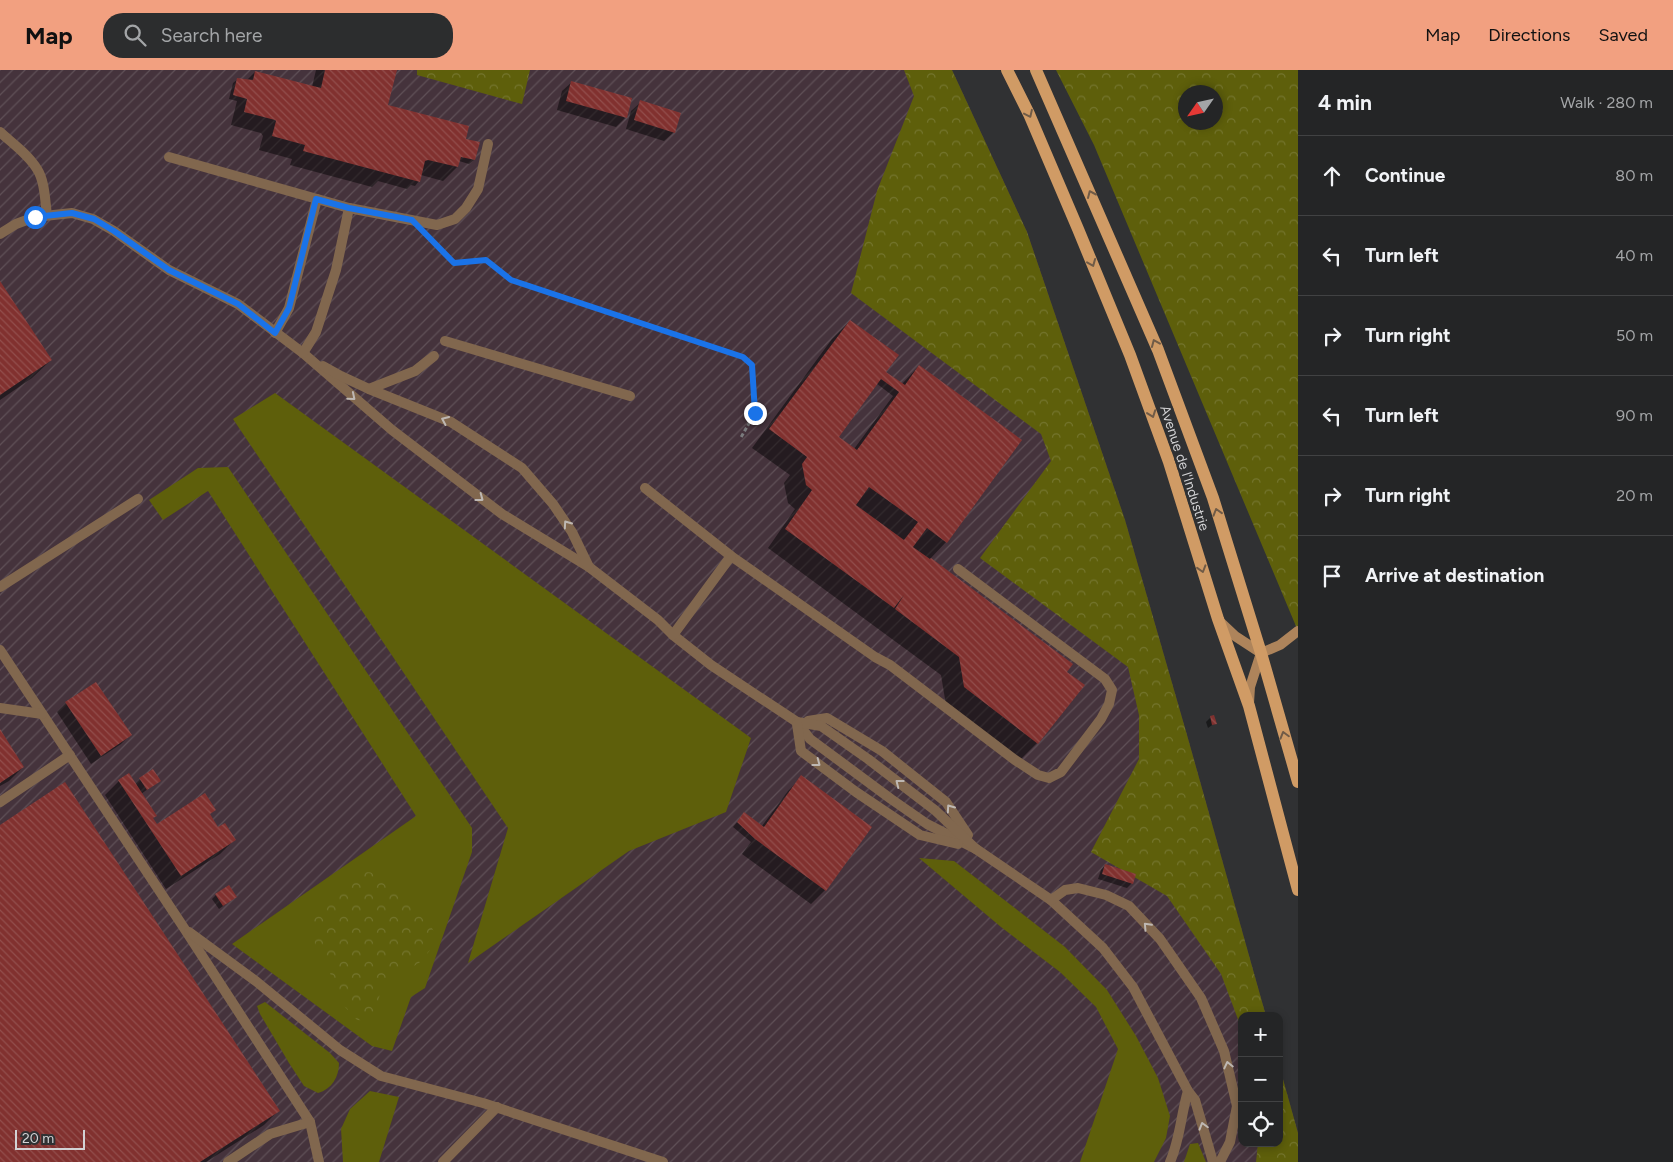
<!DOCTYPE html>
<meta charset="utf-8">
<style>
:root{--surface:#242526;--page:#2c2d2e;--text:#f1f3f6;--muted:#a3a5a7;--line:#414243;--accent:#f2a080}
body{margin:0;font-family:Figtree,sans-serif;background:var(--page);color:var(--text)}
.controls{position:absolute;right:15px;bottom:15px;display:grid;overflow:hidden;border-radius:10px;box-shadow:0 2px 8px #0003}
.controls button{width:45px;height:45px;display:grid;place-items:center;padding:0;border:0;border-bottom:1px solid var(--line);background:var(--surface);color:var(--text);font:25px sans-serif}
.compass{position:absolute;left:1178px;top:15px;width:45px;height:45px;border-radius:50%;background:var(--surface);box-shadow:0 2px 8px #0003;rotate:236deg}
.scale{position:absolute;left:15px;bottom:12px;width:70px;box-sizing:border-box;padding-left:5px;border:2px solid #d3d3d5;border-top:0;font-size:14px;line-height:18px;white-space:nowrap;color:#d3d3d5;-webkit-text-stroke:4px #303133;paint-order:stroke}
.stop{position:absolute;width:15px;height:15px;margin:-11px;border:4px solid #1a73e8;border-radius:50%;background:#fff}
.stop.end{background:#1a73e8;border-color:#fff;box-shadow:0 1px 5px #0008}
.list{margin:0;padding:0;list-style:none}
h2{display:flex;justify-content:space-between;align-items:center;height:65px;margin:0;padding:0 20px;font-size:21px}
h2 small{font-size:16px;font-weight:400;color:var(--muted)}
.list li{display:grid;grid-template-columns:32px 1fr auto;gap:15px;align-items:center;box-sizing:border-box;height:80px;padding:0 20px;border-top:1px solid var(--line)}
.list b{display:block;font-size:19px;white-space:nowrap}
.list em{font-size:16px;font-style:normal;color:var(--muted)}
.icon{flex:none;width:28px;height:28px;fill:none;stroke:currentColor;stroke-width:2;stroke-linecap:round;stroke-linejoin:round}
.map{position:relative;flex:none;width:1298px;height:1092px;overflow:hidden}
header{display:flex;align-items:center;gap:30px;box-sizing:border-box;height:70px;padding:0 25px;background:var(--accent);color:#111}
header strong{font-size:24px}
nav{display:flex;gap:28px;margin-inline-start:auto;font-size:18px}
.search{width:350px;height:45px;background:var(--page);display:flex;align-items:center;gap:12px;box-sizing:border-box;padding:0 18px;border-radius:20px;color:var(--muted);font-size:19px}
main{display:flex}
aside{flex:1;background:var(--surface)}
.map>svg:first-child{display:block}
.industrial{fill:url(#industrial-furrows)}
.green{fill:#5e5f0b}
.forest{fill:url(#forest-crowns);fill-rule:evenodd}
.shadow{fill:#0007;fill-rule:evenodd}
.building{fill:url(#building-back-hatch);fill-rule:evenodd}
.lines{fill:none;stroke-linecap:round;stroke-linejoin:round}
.path{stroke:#7a7b7d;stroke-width:3;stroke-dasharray:4 2.5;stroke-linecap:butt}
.lane{stroke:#81674e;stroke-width:10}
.secondary{stroke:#ae845b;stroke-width:10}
.primary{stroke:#d09b65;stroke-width:12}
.oneway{stroke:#705b47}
.oneway2{stroke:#beb8b3}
.route{stroke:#1a73e8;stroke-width:6}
.labels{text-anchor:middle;stroke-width:5;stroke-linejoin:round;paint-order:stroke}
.street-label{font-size:14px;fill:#d3d3d5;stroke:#303133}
</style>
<header>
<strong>Map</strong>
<div class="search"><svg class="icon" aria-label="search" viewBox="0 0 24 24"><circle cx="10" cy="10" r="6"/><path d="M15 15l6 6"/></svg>Search here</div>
<nav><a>Map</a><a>Directions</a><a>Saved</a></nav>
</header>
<main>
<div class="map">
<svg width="1298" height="1092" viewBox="0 0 1298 1092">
<defs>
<pattern id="industrial-furrows" width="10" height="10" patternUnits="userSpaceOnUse" patternTransform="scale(1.25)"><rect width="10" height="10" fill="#45333c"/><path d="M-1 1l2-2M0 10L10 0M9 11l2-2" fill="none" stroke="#5f5057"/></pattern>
<pattern id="forest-crowns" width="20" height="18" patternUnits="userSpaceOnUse" patternTransform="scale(1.25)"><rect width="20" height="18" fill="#5e5f0b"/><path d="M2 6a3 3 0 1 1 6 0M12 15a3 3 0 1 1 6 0" fill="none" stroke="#74752e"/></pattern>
<pattern id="building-back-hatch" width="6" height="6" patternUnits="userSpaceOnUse" patternTransform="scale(1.25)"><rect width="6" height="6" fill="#81312f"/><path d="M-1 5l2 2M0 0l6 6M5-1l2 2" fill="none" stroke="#924e4c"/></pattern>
</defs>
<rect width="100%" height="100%" fill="#303133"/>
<polygon class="industrial" points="0,0 952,0 1027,162 1125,450 1187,665 1266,946 1242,946 1242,1073 1279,1073 1279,995 1298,1063 1298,1092 0,1092"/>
<g class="green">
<polygon points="275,323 751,668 726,742 629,781 468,893 508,758 233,349"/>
<polygon points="228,397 472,758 472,782 425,918 411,927 392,981 372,976 232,874 416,746 208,421 163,450 149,430 198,398"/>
<polygon points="919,788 954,791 1065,877 1107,920 1136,966 1158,1008 1170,1046 1166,1068 1154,1092 1080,1092 1118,979 1096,937 1060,902 1001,857"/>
<path d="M265,932L330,983L339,993C339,1007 332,1019 318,1023L304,1016L289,993L260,944L257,936Z"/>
<polygon points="370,1021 399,1027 379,1092 343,1092 341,1059 350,1039"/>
<polygon points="1198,1073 1206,1092 1184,1092 1190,1074"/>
</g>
<g class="forest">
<polygon points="417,0 530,0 522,34 417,5"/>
<polygon points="904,0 952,0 1027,162 1125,450 1187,665 1266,946 1242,946 1242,960 1221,904 1167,826 1091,782 1139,689 1139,645 1128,597 980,488 1051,391 1041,364 851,223 877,121 914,26"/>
<path d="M1056,0H1298V561L1094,75ZM1186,22H1216V52H1186Z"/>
<polygon points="364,802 379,803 399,824 422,838 434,862 432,878 419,893 382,915 379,928 376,951 357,950 337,928 336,915 315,874 312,855 316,841 321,835 350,807"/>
<polygon points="1279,995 1298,1063 1298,1092 1256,1092 1258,1073 1279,1073"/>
</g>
<g class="shadow">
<polygon points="316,0 395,0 386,36 464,70 474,90 469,94 459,91 457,97 443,111 421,105 419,111 415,116 411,115 407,119 378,111 372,117 290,95 292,89 259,80 263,66 261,63 231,55 237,31 229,29 233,13 238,9 247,10 255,2 312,17"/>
<polygon points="572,12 625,48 616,57 557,40 562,21"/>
<polygon points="641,32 674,62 664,71 626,59 631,41"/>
<polygon points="0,213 51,290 32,308 0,330"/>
<path d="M850,251L884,302L902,314L919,296L946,472L930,489L1037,673L1019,691L946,635L941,605L768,478L795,439L788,433L784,413L790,405L752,378L832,269ZM876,313L893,326L854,379L837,367Z"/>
<polygon points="66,633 130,665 121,674 91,694 57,642"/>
<polygon points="1211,647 1215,653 1208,658 1206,652"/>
<polygon points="0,661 23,697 9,711 0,716"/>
<polygon points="129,705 135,714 140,709 159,711 141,724 155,746 152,749 157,756 209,745 217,759 234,770 220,784 166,819 105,725 119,711"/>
<polygon points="802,707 825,820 811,834 742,784 751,772 733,757 744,744 762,756 788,721"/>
<polygon points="0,757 278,1041 264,1055 206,1092 0,1092"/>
<polygon points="1105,795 1134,804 1131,814 1127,818 1098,809 1101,800"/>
<polygon points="216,825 235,827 219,839 212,829"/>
</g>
<g class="building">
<polygon points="325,0 397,0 388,35 469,56 466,69 480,72 475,90 461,87 458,97 428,90 425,91 420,112 303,81 305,75 272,66 276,51 275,50 244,42 247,29 233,25 237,8 253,10 255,1 321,18"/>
<polygon points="571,11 632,28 627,48 566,31"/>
<polygon points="640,30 681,43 675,63 634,50"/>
<polygon points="0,211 52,290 0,325"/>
<path d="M850,250L899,285L886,302L905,315L919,295L1022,370L947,473L927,458L913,477L930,489L931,488L1073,594L1067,602L1085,615L1038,674L964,617L959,587L895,539L904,525L894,538L785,459L812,420L806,415L802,394L807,387L769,359ZM881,309L899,322L857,380L839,367ZM869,417L918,452L904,470L856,435Z"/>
<polygon points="96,612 132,665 101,686 65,632"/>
<polygon points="1214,645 1217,654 1212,655 1210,646"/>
<polygon points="0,659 24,697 0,713"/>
<polygon points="153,699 161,711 147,720 139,708"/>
<polygon points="129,703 157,746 153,748 157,754 205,723 216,740 210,744 218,757 225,753 236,770 181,806 118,710"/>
<polygon points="801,705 872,757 826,821 755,769 737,752 744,742 764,757"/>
<polygon points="65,712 280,1041 200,1092 0,1092 0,755"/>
<polygon points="1105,794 1136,804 1133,814 1102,804"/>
<polygon points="229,815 237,827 223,836 215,824"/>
</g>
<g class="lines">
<polyline class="path" points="432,171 454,193 486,191 511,209 743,287 752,295 755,343 740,369"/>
<g class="lane">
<path d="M0,62C12,73 28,84 37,99C45,111 45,131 47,145"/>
<polyline points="169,87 349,138 437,155 455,149 466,138 478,119 488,74"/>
<polyline points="0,164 16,154 35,147 72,143 93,149 114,161 169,200 238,234 303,283 392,360 502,444 589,497 658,550 673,565 711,595 797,652 810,669 891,729 927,754 976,779"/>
<polyline points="275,263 289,238 317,129"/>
<polyline points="445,271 630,326"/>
<polyline points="303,283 316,262 336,200 349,138"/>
<polyline points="323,296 341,306 369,319 451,352 522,398 553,434 572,462 589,497"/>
<polyline points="369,319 415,301 434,286"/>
<polyline points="645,418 731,486 875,587 890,595 1015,690 1038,705 1049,708 1061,702 1101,649 1109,634 1112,620 1105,609 958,499"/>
<polyline points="0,517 138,429"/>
<polyline points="673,565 731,486"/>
<polyline points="0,580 184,858 310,1052 319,1092"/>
<polyline points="0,638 42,644"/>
<polyline points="808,651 827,648 882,681 946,732 968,765"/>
<polyline points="797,652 821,656 868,689 936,741 976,779 1051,830 1103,878 1133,917 1188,1021 1195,1030 1213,1092"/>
<polyline points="797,654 801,681 856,722 920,765 958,774"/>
<polyline points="0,732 70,685"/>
<polyline points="1051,830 1065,820 1078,818 1106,825 1129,836 1160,869 1201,928 1224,981 1237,1036 1230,1072 1220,1092"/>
<polyline points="189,862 257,912 340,980 381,1006 483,1033 663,1092"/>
<polyline points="228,1092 270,1064 310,1052"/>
<polyline points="443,1092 497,1037"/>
<path d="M1170,1092C1180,1070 1181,1044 1188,1021"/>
</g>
<g class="secondary">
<polyline points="1218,550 1235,566 1261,583"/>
<polyline points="1261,583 1280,575 1298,561"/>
<polyline points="1249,633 1250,617 1261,583"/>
</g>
<g class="primary">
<polyline points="1007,0 1029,44 1078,159 1130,285 1169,392 1218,549 1249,636 1298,820"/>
<polyline points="1036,0 1158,280 1213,428 1261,583 1298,712"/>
</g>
</g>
<defs><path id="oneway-chevron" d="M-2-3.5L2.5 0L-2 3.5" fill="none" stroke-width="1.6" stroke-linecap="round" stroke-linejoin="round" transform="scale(1.25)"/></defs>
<g class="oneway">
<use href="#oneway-chevron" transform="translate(1029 44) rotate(65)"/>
<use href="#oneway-chevron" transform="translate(1091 124) rotate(-114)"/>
<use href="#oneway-chevron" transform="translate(1092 193) rotate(68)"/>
<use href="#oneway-chevron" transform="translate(1155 273) rotate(-113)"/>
<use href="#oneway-chevron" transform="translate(1152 344) rotate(70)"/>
<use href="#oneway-chevron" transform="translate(1217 442) rotate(-107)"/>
<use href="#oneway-chevron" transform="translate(1202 499) rotate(73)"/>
<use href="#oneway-chevron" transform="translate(1284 665) rotate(-106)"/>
</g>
<g class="oneway2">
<use href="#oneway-chevron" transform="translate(352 327) rotate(40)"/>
<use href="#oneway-chevron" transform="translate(445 350) rotate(-156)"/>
<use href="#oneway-chevron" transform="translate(480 428) rotate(37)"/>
<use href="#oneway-chevron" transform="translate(567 454) rotate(-125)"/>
<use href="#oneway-chevron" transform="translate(817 693) rotate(37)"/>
<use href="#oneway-chevron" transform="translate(899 713) rotate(-142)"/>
<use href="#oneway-chevron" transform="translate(950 738) rotate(-125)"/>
<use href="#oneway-chevron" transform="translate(1147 856) rotate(-133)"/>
<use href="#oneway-chevron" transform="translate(1228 995) rotate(-103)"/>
<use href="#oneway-chevron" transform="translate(1203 1056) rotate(-106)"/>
</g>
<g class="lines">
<polyline class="route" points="35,147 72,143 94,149 114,161 169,200 238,234 275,263 289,238 316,129 349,138 412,150 454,193 486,190 511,210 743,287 752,295 755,343"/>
</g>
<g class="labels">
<g class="street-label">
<text transform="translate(1185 398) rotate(72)" y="5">Avenue de l'Industrie</text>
</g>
</g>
</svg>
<div class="controls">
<button>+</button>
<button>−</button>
<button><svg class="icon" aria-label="locate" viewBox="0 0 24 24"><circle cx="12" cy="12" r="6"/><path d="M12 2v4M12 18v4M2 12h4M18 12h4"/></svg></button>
</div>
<svg class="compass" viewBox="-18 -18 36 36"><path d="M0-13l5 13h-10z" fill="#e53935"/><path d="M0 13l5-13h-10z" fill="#a3a5a7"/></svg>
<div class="scale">20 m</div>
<div class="stop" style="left:35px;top:147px"></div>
<div class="stop end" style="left:755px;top:343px"></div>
</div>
<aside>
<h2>4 min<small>Walk · 280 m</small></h2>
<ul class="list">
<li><svg class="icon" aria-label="ahead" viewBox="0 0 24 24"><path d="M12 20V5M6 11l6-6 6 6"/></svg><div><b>Continue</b></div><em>80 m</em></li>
<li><svg class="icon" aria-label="left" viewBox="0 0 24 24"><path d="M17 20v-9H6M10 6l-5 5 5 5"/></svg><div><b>Turn left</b></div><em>40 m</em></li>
<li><svg class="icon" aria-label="right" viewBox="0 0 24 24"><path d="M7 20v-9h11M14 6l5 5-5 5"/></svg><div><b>Turn right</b></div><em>50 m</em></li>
<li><svg class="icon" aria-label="left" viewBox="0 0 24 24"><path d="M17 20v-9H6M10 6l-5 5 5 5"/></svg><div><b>Turn left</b></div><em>90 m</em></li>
<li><svg class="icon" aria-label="right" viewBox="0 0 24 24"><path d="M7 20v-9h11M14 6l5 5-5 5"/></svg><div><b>Turn right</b></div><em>20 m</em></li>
<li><svg class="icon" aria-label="arrive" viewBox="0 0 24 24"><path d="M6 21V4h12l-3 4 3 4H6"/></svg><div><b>Arrive at destination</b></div></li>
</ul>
</aside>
</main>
